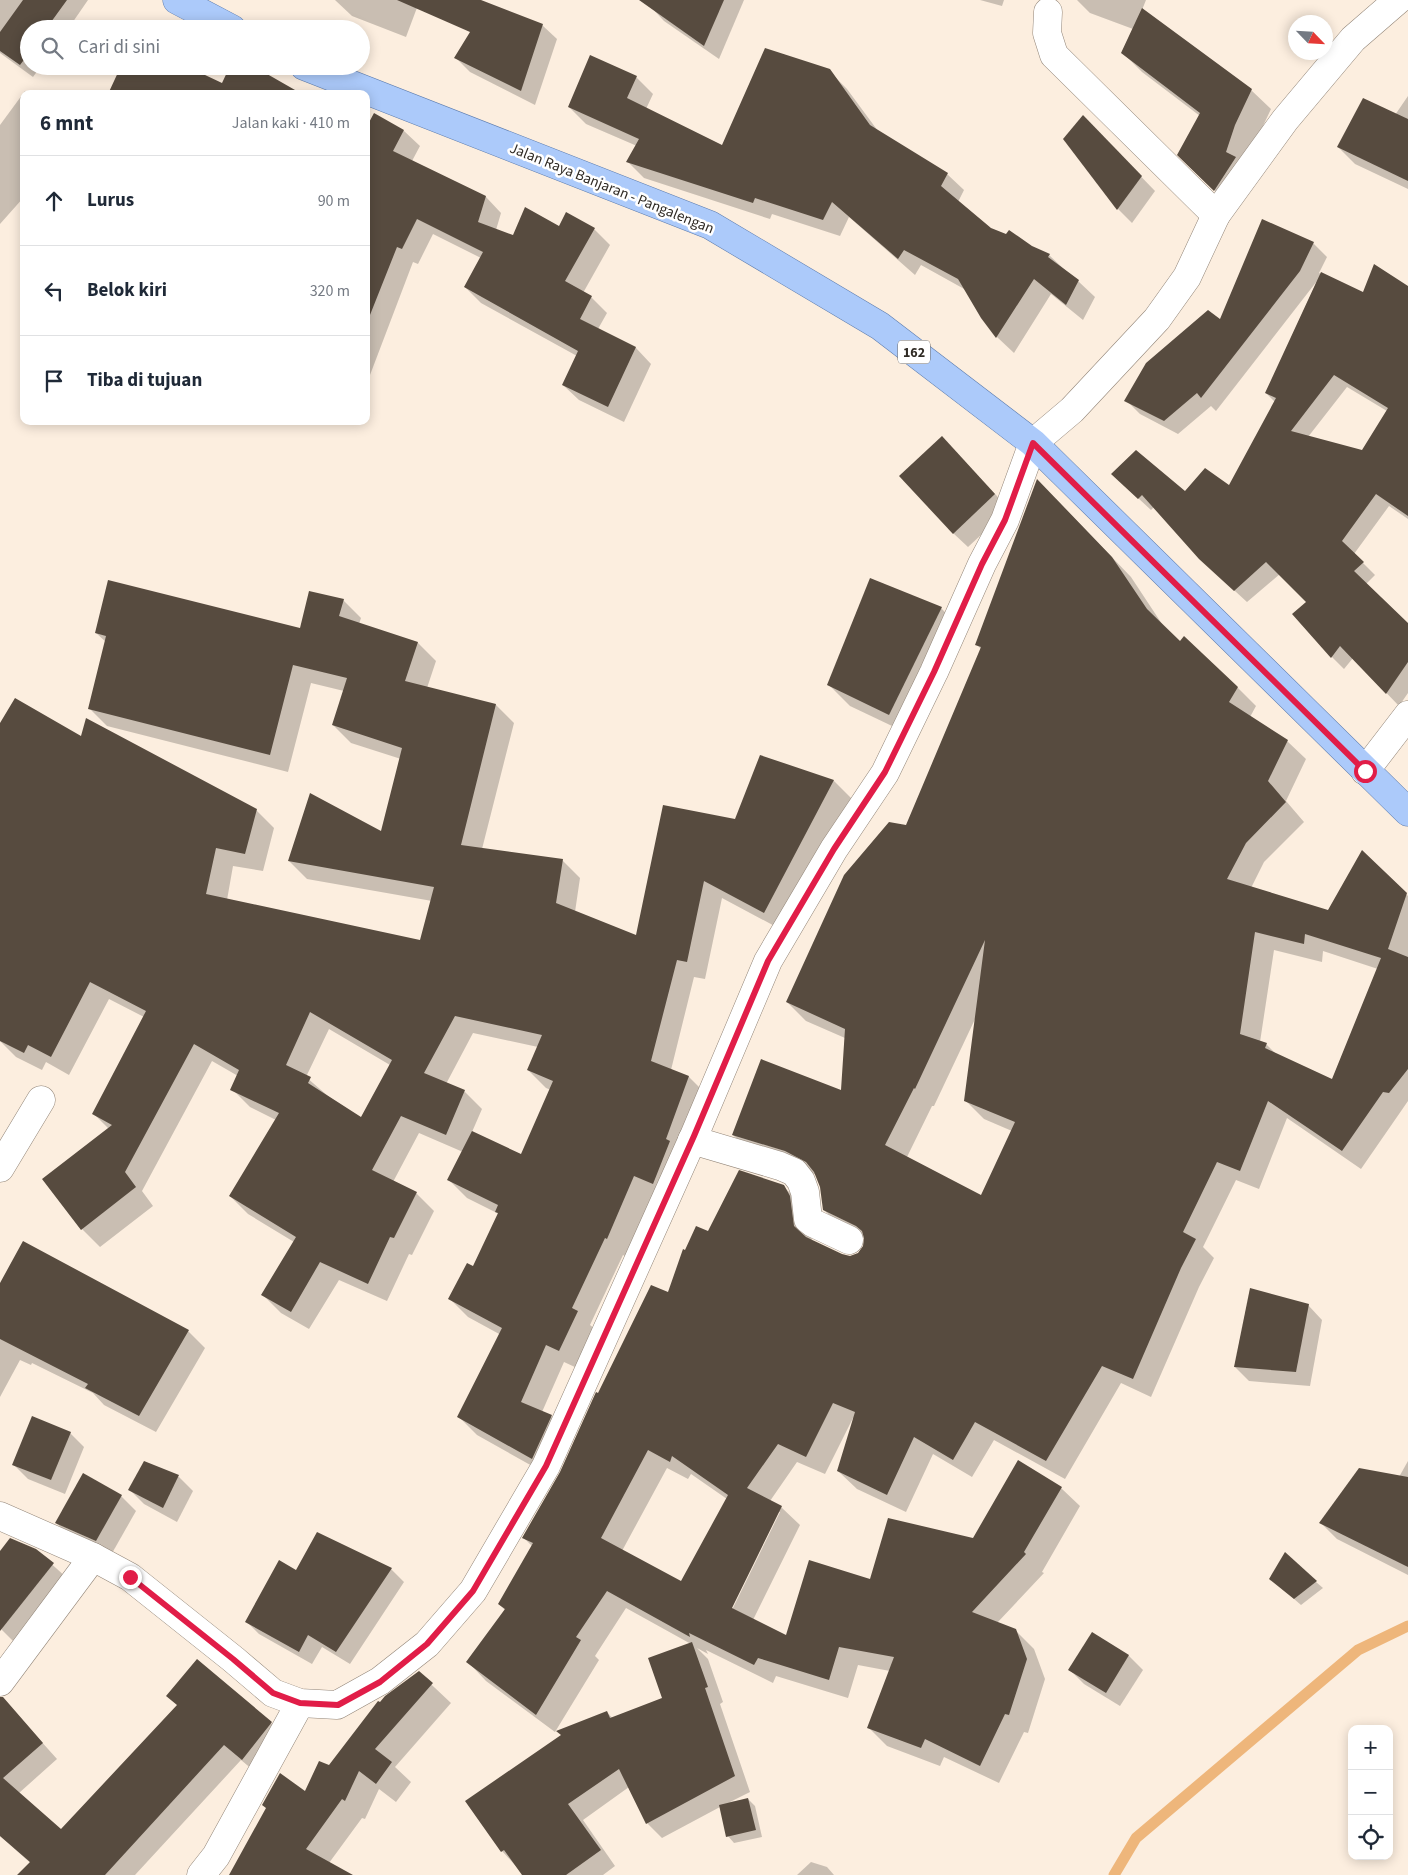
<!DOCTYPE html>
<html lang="id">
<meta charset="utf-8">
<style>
:root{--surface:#fff;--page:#f2f2f3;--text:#1f2937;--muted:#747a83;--line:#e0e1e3}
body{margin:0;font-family:"Source Sans 3",sans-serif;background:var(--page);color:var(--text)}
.controls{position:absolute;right:15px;bottom:15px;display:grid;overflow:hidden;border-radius:10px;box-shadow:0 2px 12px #0003}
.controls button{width:45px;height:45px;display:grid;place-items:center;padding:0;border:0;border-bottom:1px solid var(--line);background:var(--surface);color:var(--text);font:25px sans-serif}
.compass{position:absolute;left:1288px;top:15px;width:45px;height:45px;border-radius:50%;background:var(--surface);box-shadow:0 2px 12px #0003;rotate:115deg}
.stop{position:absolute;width:15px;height:15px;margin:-11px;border:4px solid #e11d48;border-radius:50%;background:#fff}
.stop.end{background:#e11d48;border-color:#fff;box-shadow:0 1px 5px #0008}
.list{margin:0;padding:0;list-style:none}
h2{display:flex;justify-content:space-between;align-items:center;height:65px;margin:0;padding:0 20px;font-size:21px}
h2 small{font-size:16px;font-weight:400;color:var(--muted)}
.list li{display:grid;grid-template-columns:32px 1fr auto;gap:15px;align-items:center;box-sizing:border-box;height:90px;padding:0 20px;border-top:1px solid var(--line)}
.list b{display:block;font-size:19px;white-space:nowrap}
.list em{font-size:16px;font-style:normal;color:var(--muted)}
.icon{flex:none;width:28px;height:28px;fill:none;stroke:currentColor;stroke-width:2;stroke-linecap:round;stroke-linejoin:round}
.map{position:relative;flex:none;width:1408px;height:1875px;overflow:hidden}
.search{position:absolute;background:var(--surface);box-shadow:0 2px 12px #0003;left:20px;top:20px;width:350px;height:55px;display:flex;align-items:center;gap:12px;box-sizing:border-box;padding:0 18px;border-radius:28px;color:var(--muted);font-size:19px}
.panel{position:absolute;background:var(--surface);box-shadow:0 2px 12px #0003;left:20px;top:90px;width:350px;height:335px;border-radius:10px}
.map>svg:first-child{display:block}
.shadow{fill:#0003;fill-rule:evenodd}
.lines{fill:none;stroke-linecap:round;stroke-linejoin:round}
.stream{stroke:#eeb67b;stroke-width:11}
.building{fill:#574b3f;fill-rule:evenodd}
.street-casing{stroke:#928578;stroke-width:29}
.primary-casing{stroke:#5d7cad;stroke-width:29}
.street{stroke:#fff;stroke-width:28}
.primary{stroke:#accafa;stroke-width:28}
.route{stroke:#e11d48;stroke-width:6}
.labels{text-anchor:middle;stroke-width:5;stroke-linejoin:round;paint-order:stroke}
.shield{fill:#fff;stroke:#6f6b67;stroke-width:1}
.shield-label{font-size:14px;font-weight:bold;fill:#312c26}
.street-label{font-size:15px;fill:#312c26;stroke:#fff}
</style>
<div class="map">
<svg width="1408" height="1875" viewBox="0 0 1408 1875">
<rect width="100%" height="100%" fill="#fceedf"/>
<g class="shadow">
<polygon points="0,0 88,0 68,29 29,29 29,66 41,66 33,77 0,53"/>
<polygon points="335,0 414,0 418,5 406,37 352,16"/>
<polygon points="653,0 744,0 719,59 664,21 650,6"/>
<polygon points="980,0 1004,0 1002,6"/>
<polygon points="1077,0 1146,0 1142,10 1251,90 1271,109 1254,145 1234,210 1179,154 1200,116 1142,72 1122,52 1133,29 1090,13"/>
<polygon points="542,25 557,39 535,105 470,72 456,58"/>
<polygon points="830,72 847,89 878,131 947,174 964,190 958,202 990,229 1049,255 1066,271 1078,281 1095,297 1083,320 1051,294 1014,353 997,337 982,318 966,290 921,265 915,275 849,217 840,236 772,214 770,219 644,178 628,162 637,146 586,124 569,107 636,77 653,94 646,109 723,146"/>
<polygon points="25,91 28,94 24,94 24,197 0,224 0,125"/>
<polygon points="1408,96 1408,189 1355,164 1338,147 1395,115"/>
<polygon points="366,131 404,131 420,146 412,161 486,197 501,213 496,230 513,237 559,227 594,229 610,245 583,293 591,297 607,313 598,329 636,348 651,364 624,422 579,400 563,385 577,356 481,303 465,287 481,258 433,234 418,264 413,262 370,375 366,374"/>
<polygon points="1097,131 1155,191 1132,223 1118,209"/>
<path d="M1313,243L1327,257L1319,273L1364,294L1408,288V519L1389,506L1354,554L1375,575L1366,584L1408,625V693L1399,706L1353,658L1344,669L1332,657L1294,615L1308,602L1280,574L1247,602L1213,571L1154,507L1151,510L1125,486L1185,493L1229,487L1275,402L1266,393L1317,281L1216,411L1211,406L1178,434L1140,414L1126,400ZM1347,387L1387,411L1363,452L1308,437Z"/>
<polygon points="24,308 24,316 20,310"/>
<polygon points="956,452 1009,509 968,547 953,533"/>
<path d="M1056,499L1131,577L1164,627L1181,643L1237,687L1256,706L1250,717L1287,741L1306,759L1286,801L1304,822L1264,862L1251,888L1328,911L1362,852L1408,896V1101L1361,1169L1287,1118L1259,1189L1236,1180L1203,1247L1214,1258L1199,1287L1151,1397L1121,1383L1065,1479L994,1440L972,1477L933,1454L906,1512L857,1489L838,1471L854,1419L853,1418L825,1474L797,1462L770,1501L781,1507L800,1525L753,1620L787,1637L871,1581L973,1539L1061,1488L1080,1506L1042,1572L1044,1573L997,1623L1015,1630L1034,1649L1045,1679L1028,1733L1024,1732L999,1783L944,1757L940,1766L887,1746L869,1728L890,1671L858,1665L848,1698L776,1676L773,1683L706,1650L708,1654L697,1648L708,1659L723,1702L720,1704L750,1792L730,1802L748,1799L755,1806L762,1837L734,1843L728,1836L720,1807L662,1838L647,1823L629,1787L583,1820L615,1866L603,1875H524L502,1851L607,1712L613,1719L664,1699L691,1644L626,1608L595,1656L599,1660L555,1732L486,1681L468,1662L506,1611L499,1604L533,1547L524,1538L561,1473L598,1395L669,1294L686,1252L708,1233L783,1186L802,1205L808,1215L812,1241L842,1255L850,1257L858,1254L864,1248L866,1239L843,1229L824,1210L821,1186L816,1175L804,1169L752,1154L733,1135L842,1092L845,1038L806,1021L787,1002L907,827L981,649L977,645ZM1274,950L1322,962L1323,951L1378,969L1332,1080L1276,1054L1266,1044L1260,1042ZM976,1017L966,1101L984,1119L1012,1131L982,1197L907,1157L932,1106H934ZM667,1468L688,1479L691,1474L727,1499L681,1583L622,1551ZM777,1512H780L730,1614L728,1613Z"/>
<path d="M343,600L361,618L359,624L418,643L436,661L427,688L496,705L514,723L482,849L562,860L580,878L575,912L637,937L736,821L761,757L834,781L852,799L782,930L722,898L705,979L694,977L671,1070L689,1077L707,1095L671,1201L653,1194L625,1256L623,1255L590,1325L596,1330L577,1368L564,1362L542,1412L551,1416L569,1434L550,1476L477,1435L459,1417L501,1335L468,1317L450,1299L473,1267L499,1214L467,1198L449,1180L463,1152L419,1133L393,1182L416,1193L434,1211L412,1255L409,1254L387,1301L339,1280L309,1329L281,1313L263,1295L294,1242L248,1214L230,1196L276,1120L250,1107L232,1089L238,1076L212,1061L142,1191L153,1206L100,1247L82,1229L109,1129L94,1114L144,1017L109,999L69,1075L46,1062L42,1070L16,1057L0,1041V726L82,738L256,810L274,828L263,871L233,866L227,900L421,942L432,901L307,879L289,861L382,833L401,759L351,743L333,725L344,691L311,683L288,772L107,726L89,708L106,642L96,633L301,629ZM329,1029L390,1065L361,1118L328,1096L306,1077ZM473,1033L538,1047L528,1070L546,1088L551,1090L521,1156L472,1132L482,1109L464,1091L446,1084Z"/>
<polygon points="941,608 962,630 911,735 850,706 828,684"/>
<polygon points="0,1287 188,1331 205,1348 156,1432 104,1405 93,1393 32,1363 31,1365 20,1360 0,1397"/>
<polygon points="1308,1305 1322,1320 1310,1386 1249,1381 1235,1367"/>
<polygon points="70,1433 84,1447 65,1494 28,1479 14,1465"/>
<polygon points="1408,1461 1408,1575 1337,1539 1321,1523 1399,1477"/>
<polygon points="144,1463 179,1477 193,1491 177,1522 144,1504 130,1490"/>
<polygon points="83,1475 121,1496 136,1511 111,1555 71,1537 56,1523"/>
<polygon points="36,1550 67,1578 16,1644 0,1628 0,1553"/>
<polygon points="391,1569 404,1582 350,1664 322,1647 312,1664 259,1634 246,1621 296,1571"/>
<polygon points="1316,1582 1323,1588 1301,1605 1278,1585"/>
<polygon points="1092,1634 1129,1656 1143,1670 1120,1706 1084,1684 1070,1670"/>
<polygon points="418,1672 451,1703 395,1767 411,1782 396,1802 379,1789 365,1819 362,1818 329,1863 349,1875 231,1875"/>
<polygon points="4,1700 57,1759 19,1793 61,1830 178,1705 271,1723 286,1739 259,1775 241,1760 135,1875 32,1875 35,1867 0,1836 0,1703"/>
<polygon points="811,1862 827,1867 834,1875 797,1875"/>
</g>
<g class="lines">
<polyline class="stream" points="1114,1875 1136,1838 1358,1650 1408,1626"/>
</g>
<g class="building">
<polygon points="23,0 67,0 46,29 29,29 29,53 20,65 0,51 0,32"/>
<polygon points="397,0 481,0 543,24 521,91 454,58 470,32"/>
<polygon points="639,0 724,0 704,46"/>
<polygon points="1142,8 1252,89 1235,125 1226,152 1236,157 1214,191 1177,155 1200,113 1121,53"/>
<polygon points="765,48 830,69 870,125 948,173 941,186 991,228 1006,234 1009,230 1032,246 1050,254 1048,257 1079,280 1066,305 1034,279 996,338 981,318 958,279 904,250 898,259 832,202 823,220 755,198 753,203 626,162 639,139 568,107 590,55 637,76 627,98 722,145"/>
<polygon points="121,66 186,66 222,83 230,66 253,66 302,94 108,94"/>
<polygon points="1363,98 1408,119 1408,181 1337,147"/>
<polygon points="374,113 404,130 393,151 486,196 478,222 513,235 525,207 559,226 566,212 595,228 565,281 592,296 580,319 636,347 608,407 562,385 578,351 464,287 483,252 417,219 402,249 397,247 368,320 366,320 366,128"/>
<polygon points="1083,115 1142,176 1117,210 1063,139"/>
<polygon points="1262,219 1314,242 1300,271 1201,398 1197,393 1164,421 1124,401 1146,363 1208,310 1220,319"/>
<path d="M1374,264L1408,286V516L1376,494L1342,541L1364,562L1354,571L1408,623V662L1386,694L1340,646L1331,658L1292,614L1306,602L1266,562L1234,591L1199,559L1142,495L1138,499L1111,474L1136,450L1185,491L1205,468L1229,485L1276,398L1265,393L1321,272L1363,292ZM1334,375L1388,408L1362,450L1291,431Z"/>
<polygon points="942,436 995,494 953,534 899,476"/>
<path d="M1037,479L1112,557L1147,609L1180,641L1184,636L1238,687L1229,702L1288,740L1268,781L1286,802L1246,843L1227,879L1328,910L1362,850L1407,893L1388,949L1408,957V1069L1389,1093L1383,1092L1342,1151L1268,1101L1240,1171L1217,1162L1183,1232L1196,1239L1181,1268L1133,1379L1102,1366L1046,1461L975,1422L953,1460L914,1437L887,1495L837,1471L855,1412L833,1403L806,1457L778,1444L747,1488L782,1506L732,1608L786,1635L809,1560L870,1579L888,1518L973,1538L1018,1460L1062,1487L1024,1552L1026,1554L972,1612L1016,1629L1027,1659L1009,1715L1005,1714L980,1766L925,1739L921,1748L867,1728L894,1657L839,1647L829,1680L758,1658L754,1665L689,1633L690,1637L607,1591L576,1637L581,1640L536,1715L466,1662L505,1609L498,1604L533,1543L522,1538L560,1472L596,1392L598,1393L651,1285L668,1292L683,1249L685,1250L696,1226L708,1231L739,1170L784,1185L790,1196L794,1226L806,1237L842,1254L850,1256L858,1253L863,1246L864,1238L862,1231L856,1226L823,1210L820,1187L814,1172L806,1162L785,1151L732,1135L761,1059L841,1090L845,1029L786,1002L844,875L889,822L906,825L981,647L975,645ZM1255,932L1304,944L1305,934L1381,958L1332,1079L1265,1048L1267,1043L1240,1034ZM985,940L964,1101L1015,1122L981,1195L885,1145L914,1088L915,1089ZM648,1450L670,1462L672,1456L728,1495L681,1581L601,1538Z"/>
<polygon points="870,578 942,607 889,715 827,685"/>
<path d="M108,580L300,628L309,591L344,599L339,616L418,642L405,681L496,704L461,845L563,859L556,903L636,935L663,805L735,819L760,755L834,780L764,913L704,881L687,962L677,960L651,1061L689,1076L666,1139L670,1141L653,1184L634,1176L607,1239L605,1238L572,1308L578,1311L559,1351L546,1345L521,1402L552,1415L532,1459L457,1417L502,1328L448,1299L467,1263L473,1266L498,1213L495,1212L498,1205L447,1180L472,1131L521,1154L553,1081L527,1070L542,1035L455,1016L424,1073L465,1090L446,1135L401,1116L372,1170L417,1192L394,1238L390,1237L368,1284L320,1262L291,1312L261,1295L296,1237L229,1196L279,1113L230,1090L239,1070L194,1044L125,1172L136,1187L81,1230L42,1179L112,1125L92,1114L146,1011L90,982L51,1057L28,1045L24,1053L0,1041V723L15,698L81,736L86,718L257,809L245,854L216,848L206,894L420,940L434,887L288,861L310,793L381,831L402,748L332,725L347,678L293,665L270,755L88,709L106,636L95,633ZM310,1012L392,1060L361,1117L308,1083L311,1077L286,1065Z"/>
<polygon points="23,1241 189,1330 139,1416 85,1388 88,1384 0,1339 0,1283"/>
<polygon points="1250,1288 1309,1304 1296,1372 1234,1367"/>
<polygon points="32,1416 71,1432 51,1480 12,1465"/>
<polygon points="144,1461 179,1475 163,1508 128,1490"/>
<polygon points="1359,1468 1408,1477 1408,1567 1319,1523"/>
<polygon points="83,1473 122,1495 96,1541 55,1523"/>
<polygon points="317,1532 392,1568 336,1652 308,1635 299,1652 245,1622 279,1560 296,1570"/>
<polygon points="10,1538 36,1549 54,1563 0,1631 0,1551"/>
<polygon points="1285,1552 1317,1581 1294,1599 1269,1579"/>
<polygon points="1092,1632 1129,1655 1106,1693 1068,1670"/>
<polygon points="692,1642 708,1687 705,1688 735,1776 646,1824 619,1769 568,1804 601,1850 566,1875 522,1875 504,1850 501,1852 465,1801 561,1735 556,1731 607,1711 610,1718 662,1698 648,1658"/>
<polygon points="197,1659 272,1722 242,1760 224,1745 105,1875 17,1875 30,1862 0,1836 0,1697 3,1697 43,1743 3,1778 61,1829 177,1705 166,1696"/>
<polygon points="419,1671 433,1683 375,1749 392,1762 376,1784 359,1771 345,1801 342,1799 306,1849 353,1875 229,1875 266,1808 262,1805 280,1773 305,1791 319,1761 329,1765 378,1701 380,1702 385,1696"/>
<polygon points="748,1798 756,1830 726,1837 719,1805"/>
</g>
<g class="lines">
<defs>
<g id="street">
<polyline points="1048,12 1047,33 1054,55 1216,215"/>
<polyline points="1365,771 1408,715"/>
<polyline points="692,1140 780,1166 794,1172 801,1181 805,1192 808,1219 813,1223 849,1240"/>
<polyline points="0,1168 41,1100"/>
<polyline points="0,1516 93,1557 130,1577 233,1659 273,1693 300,1703 337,1705 380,1681 427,1644 473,1591 546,1466 694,1136 768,961 834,849 885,773 934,672 982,564 1005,520 1033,443 1072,410 1157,319 1187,277 1216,215 1285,120 1353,39 1398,0"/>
<polyline points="0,1682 93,1557"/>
<polyline points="201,1875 216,1856 300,1703"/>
</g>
<g id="primary">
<polyline points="177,0 232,29"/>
<polyline points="304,66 710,225 880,326 1033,443 1408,812"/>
</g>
</defs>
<use href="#street" class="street-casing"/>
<use href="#primary" class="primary-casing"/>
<use href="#street" class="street"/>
<use href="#primary" class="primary"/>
</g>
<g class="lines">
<polyline class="route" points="130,1577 233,1659 273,1693 300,1703 338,1705 380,1682 427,1644 473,1591 546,1466 694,1136 768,961 834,849 885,772 934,672 982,564 1005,520 1033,443 1365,771"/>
</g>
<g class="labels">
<rect class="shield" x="898" y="340.5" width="32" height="23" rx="4"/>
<g class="shield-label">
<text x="914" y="357">162</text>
</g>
<g class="street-label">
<text transform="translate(612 188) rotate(22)" y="5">Jalan Raya Banjaran - Pangalengan</text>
</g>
</g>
</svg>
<div class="controls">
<button>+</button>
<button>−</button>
<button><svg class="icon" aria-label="locate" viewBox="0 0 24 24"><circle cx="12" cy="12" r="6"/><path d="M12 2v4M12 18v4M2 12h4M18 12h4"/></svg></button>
</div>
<svg class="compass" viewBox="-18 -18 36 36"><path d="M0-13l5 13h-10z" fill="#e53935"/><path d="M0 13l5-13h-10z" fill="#747a83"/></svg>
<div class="stop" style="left:1365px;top:771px"></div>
<div class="stop end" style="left:130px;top:1577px"></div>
<div class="search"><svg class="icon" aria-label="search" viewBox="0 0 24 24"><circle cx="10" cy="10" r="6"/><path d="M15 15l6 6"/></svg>Cari di sini</div>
<section class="panel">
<h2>6 mnt<small>Jalan kaki · 410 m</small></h2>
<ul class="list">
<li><svg class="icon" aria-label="ahead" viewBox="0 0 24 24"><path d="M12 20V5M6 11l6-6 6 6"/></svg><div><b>Lurus</b></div><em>90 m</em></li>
<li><svg class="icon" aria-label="left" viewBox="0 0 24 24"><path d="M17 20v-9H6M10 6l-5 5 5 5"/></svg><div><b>Belok kiri</b></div><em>320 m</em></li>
<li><svg class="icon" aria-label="arrive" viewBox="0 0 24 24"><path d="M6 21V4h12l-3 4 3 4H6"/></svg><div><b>Tiba di tujuan</b></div></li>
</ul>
</section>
</div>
